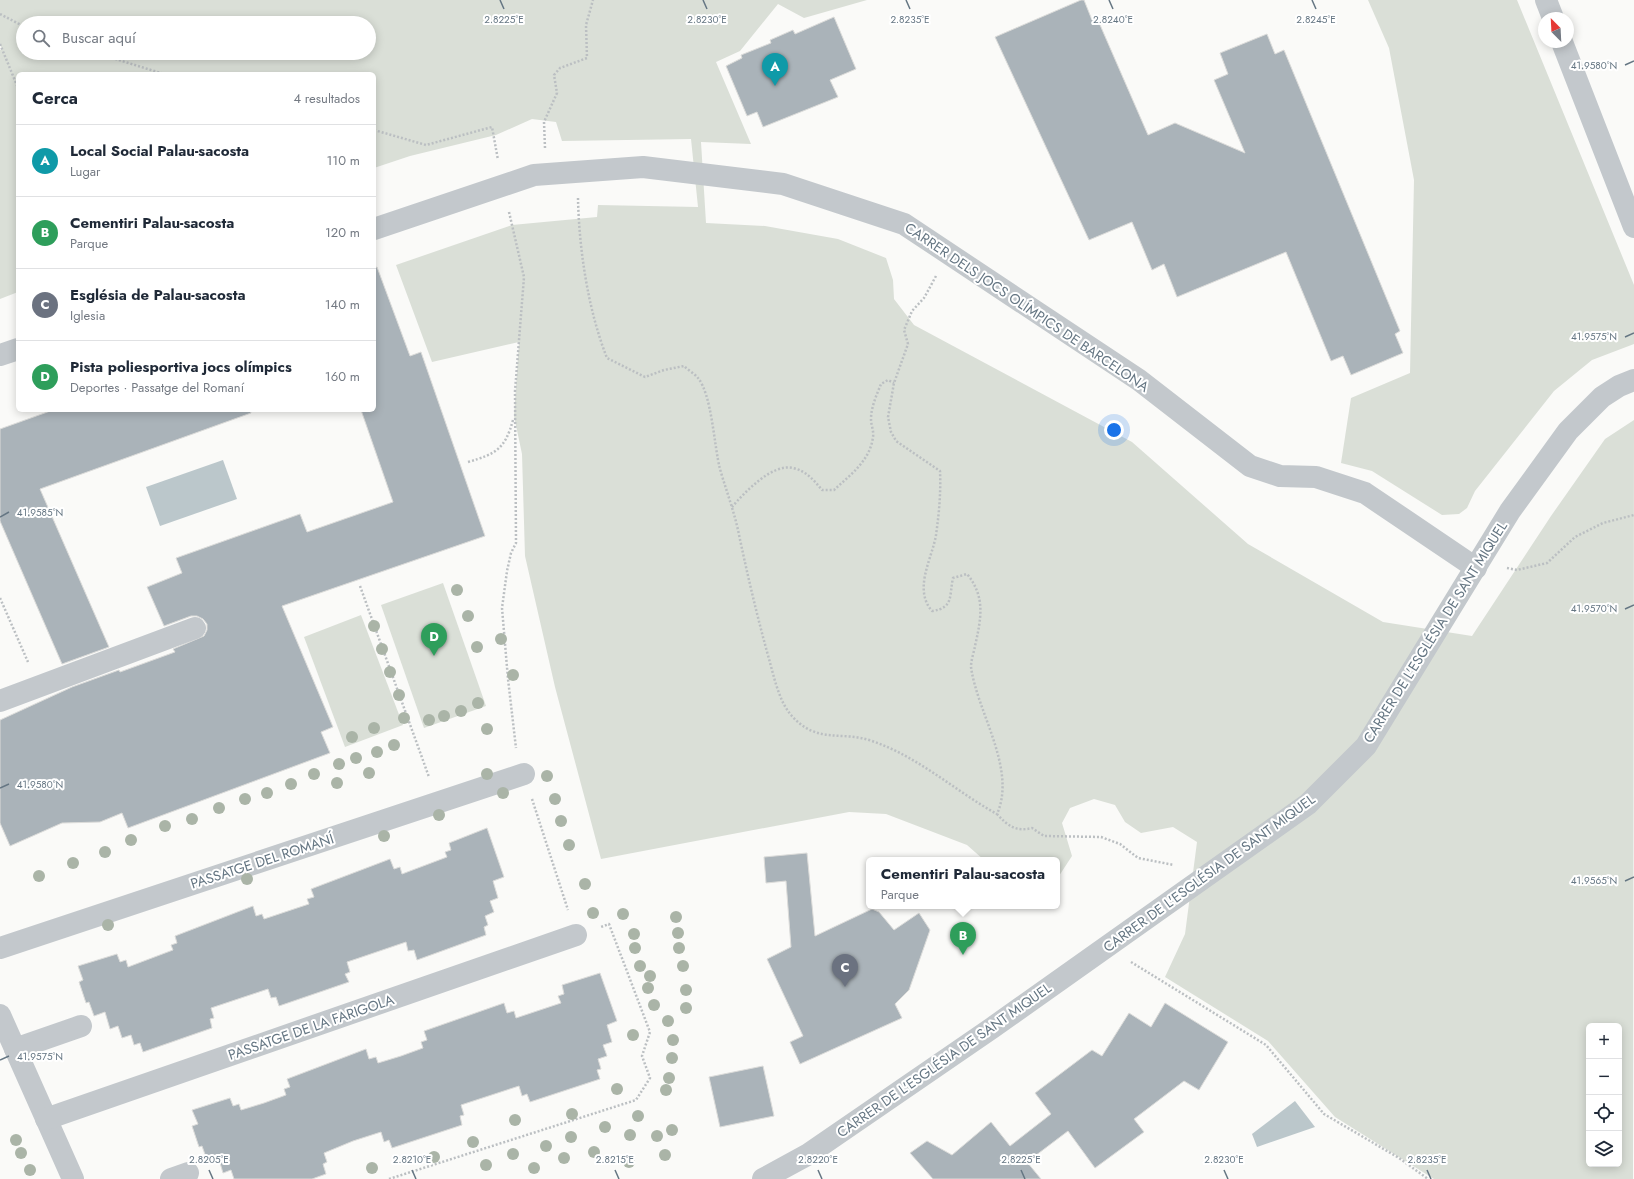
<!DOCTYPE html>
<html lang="es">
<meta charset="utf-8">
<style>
:root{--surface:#fff;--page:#f2f2f3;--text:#1f2937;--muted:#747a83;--line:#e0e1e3;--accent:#e4572e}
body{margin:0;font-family:Jost,sans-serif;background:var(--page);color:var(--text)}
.controls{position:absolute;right:12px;bottom:12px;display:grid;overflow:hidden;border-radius:6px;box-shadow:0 2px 10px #0003}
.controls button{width:36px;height:36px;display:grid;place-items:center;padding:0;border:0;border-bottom:1px solid var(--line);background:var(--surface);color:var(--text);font:20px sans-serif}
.compass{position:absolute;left:1538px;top:12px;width:36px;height:36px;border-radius:50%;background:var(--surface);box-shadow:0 2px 10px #0003;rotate:336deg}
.you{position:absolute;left:1114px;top:430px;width:14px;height:14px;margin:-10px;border:3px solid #fff;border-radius:50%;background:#1a73e8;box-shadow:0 0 0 6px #1a73e833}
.badge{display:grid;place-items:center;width:26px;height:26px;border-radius:50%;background:var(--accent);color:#fff;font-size:13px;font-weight:700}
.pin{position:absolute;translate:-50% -33px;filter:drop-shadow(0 1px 2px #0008)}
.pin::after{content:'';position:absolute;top:21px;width:14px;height:12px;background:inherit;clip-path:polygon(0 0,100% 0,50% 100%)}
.popup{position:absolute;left:866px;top:857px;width:194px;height:52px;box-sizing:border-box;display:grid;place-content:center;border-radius:6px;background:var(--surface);filter:drop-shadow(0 1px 3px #0005);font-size:13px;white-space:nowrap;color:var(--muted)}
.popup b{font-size:15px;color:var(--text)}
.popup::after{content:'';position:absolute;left:50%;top:100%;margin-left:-8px;border:8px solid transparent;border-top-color:var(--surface)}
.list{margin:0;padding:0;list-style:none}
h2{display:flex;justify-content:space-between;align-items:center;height:52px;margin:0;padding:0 16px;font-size:17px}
h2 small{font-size:13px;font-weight:400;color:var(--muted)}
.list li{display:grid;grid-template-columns:26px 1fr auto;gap:12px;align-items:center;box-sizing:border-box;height:72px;padding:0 16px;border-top:1px solid var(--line)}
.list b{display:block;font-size:15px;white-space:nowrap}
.list p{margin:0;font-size:13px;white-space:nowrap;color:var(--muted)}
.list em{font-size:13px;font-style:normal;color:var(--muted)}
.icon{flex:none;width:22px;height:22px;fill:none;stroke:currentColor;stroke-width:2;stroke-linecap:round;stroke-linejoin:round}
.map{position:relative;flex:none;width:1634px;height:1179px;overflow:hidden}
.search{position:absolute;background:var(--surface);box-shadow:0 2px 10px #0003;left:16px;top:16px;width:360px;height:44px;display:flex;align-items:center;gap:10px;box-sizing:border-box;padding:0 14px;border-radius:22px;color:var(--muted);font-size:15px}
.panel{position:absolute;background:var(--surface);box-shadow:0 2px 10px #0003;left:16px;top:72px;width:360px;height:340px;border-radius:6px}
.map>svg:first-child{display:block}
.green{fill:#dadfd7;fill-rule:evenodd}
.water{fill:#bbc7cb}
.building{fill:#aab3b9;stroke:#dcdcda}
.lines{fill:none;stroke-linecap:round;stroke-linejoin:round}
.path{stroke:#bbbfc2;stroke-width:2.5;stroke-dasharray:2 2;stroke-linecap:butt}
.minor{stroke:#c3c8cc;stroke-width:22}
.tree{fill:#aab4a7}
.ticks{fill:none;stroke:#657683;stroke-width:1.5}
.labels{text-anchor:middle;stroke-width:4;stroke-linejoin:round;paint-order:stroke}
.street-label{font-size:14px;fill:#657683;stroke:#fff}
.ticks-label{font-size:10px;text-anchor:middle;fill:#657683;stroke:#fff;stroke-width:4;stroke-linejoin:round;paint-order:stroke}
</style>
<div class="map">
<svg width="1634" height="1179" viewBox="0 0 1634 1179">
<rect width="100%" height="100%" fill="#fafaf8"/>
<g class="green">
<path d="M0,0H867L804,18L778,4L740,51L716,62L751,144L701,142L706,223L765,226L838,239L886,258L893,280L894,299L914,325L1132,442L1248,544L1383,622L1472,636L1551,516L1605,439L1634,420L1633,1179H1434L1335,1117L1268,1041L1165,977L1185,934L1197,842L1173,827L1141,833L1125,822L1115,805L1094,799L1070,808L1062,823L1072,856L1057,879V860H984L967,845L886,814L849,812L601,859L555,687L525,556L522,454L514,416L519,342L432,362L396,265L512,225L597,217L598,205L698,207L691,139L562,141L556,122L532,119L496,135L410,156L374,168V74H18V292L0,299V50L2,49L0,44ZM23,23H369V53H23ZM1589,1026H1619V1164H1589Z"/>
<polygon points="1368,0 1517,0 1634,285 1634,344 1592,360 1554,391 1475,491 1467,508 1459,514 1442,515 1372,471 1341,463 1351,398 1410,373 1414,180 1389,48"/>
<polygon points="443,583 486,706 424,728 381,605"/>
<polygon points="361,615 403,725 345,747 304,637"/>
</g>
<g class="water">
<polygon points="223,460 237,499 160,526 146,487"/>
<polygon points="1295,1101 1315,1127 1257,1147 1252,1134"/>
</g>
<g class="building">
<polygon points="1081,0 1084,0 1092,20 1097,18 1148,135 1175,123 1245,153 1214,80 1228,74 1220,53 1267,34 1275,54 1284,50 1400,331 1395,334 1403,353 1351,375 1343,356 1331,361 1286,252 1177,297 1164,264 1152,270 1132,222 1089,240 995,37"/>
<polygon points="834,17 856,69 830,80 838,97 763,127 757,112 747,116 726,66 742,58 741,55 771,43 770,40 793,30 795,34"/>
<polygon points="377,267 410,356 421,352 485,536 282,606 333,727 321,732 330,753 128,828 122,813 100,822 62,823 10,846 0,823 0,720 72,687 119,670 120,672 175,652 173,649 204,636 207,630 207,624 203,619 197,616 191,616 164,626 147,587 182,573 176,558 300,514 307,532 393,502 361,410 374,410 374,268"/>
<polygon points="53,410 250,410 251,413 40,489 109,647 62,664 0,521 0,429"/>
<polygon points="487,828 504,877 493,881 498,898 490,901 494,912 485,916 488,925 484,927 486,935 417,960 414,950 408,951 406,942 356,959 347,962 350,972 345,974 349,982 279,1006 276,997 271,998 268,989 211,1008 214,1018 210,1019 212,1028 143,1052 140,1043 134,1045 131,1035 122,1038 118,1026 110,1029 105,1012 94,1016 89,1002 86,1003 79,982 83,980 78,966 117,954 120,962 126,960 128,967 173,950 171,945 177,943 175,936 253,906 256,916 262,914 264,919 309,904 307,899 314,897 311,889 390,859 394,869 400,867 402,874 447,857 445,852 451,850 449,843"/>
<polygon points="807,853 815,936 872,909 879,912 894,930 919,913 930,930 909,990 895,1004 902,1018 800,1064 790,1042 803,1036 767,959 791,947 786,881 766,883 764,857"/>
<polygon points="600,973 617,1021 607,1025 612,1042 603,1045 607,1056 598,1059 601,1069 597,1070 600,1079 530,1102 527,1094 522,1096 519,1086 461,1105 464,1115 460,1116 462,1125 392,1148 389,1140 384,1142 381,1132 353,1141 324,1153 327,1162 323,1164 326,1174 312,1179 234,1179 231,1170 223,1173 218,1156 207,1160 202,1146 199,1147 192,1126 198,1124 192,1110 230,1098 233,1106 239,1104 241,1110 264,1103 286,1095 284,1089 290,1087 287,1079 366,1049 369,1059 376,1057 378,1063 401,1056 423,1048 421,1042 427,1040 424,1031 504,1003 507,1013 514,1011 516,1018 561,1003 558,996 564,994 562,985"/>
<polygon points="1165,1003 1228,1042 1199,1090 1184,1081 1134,1119 1144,1132 1095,1168 1068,1131 1027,1162 1041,1179 933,1179 910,1153 927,1141 952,1155 991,1122 1010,1146 1051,1114 1035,1093 1092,1050 1102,1056 1129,1013 1151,1027"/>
<polygon points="763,1066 774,1116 720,1127 709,1077"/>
</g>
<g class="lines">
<g class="path">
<polyline points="0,14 23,26"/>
<polyline points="0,44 18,88"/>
<polyline points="96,53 164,74"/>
<polyline points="374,130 426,145 492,127 498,160"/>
<polyline points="545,148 544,122 557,93 554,75 560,68 587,58 586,25 593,0"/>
<path d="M578,198C579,249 588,310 607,358L645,377L664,370L684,366C688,370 695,374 698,378C712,395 714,446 720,469C726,490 733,508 738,530C747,573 757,616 769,659C774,677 779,701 791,715C817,745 841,730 872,741C919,757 955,791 997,814"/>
<polyline points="509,212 524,277 515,391 516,543 511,553 507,571 502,608 508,679 516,748"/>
<path d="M936,276L924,298L912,311L904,330L908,344L894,383L888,417L891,432L896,441L940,471C941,492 939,514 936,535C932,559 913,589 932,611C954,608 949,596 953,578L967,574C986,597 981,619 975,646C974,652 971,660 971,667C977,712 1017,769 997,814C1008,826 1016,832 1032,828L1044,836L1101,837L1120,844L1138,858L1174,865"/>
<path d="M468,462C496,454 505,449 513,420"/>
<path d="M732,507C744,493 772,463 793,468C806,471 814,480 822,490H834C850,475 870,461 873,437C874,431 871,425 871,419C871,407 877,394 881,384L888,380L894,383"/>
<polyline points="1507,568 1517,570 1547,563 1575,537 1603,523 1634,515"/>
<polyline points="360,586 429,777"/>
<polyline points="0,598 28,662"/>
<polyline points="532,799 568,910"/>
<polyline points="1131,962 1266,1045 1324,1114 1399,1158 1428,1179"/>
<polyline points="389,1179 636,1100 650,1078 642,1056 650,1032 609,924 601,927"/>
</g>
<g class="minor">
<polyline points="1546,0 1553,18"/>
<polyline points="1562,42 1634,227"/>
<polyline points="374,229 534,175 643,167 783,184 904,224 1139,380 1250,466 1280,476 1316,477 1365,493 1476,568"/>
<polyline points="0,355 18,349"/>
<polyline points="0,701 195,628"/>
<polyline points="0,948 524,774"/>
<polyline points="0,1015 73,1179"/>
<polyline points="15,1049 81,1026"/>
<polyline points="46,1119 576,935"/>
<polyline points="171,1179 188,1173"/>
<polyline points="763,1179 807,1155 992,1028 1308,804 1366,746 1510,511 1568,431 1602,397 1619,386 1634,380"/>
</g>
</g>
<g class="tree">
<circle cx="457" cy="590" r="6"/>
<circle cx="468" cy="616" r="6"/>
<circle cx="374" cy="626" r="6"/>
<circle cx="501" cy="639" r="6"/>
<circle cx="477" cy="647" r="6"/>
<circle cx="382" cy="649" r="6"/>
<circle cx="390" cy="672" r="6"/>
<circle cx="513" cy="675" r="6"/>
<circle cx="399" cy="695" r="6"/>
<circle cx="478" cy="703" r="6"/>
<circle cx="461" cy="711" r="6"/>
<circle cx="444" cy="716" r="6"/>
<circle cx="404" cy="718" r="6"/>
<circle cx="429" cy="720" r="6"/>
<circle cx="374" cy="728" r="6"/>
<circle cx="487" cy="729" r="6"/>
<circle cx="352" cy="737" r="6"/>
<circle cx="394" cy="745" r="6"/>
<circle cx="377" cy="752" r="6"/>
<circle cx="356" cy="758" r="6"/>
<circle cx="339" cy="764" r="6"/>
<circle cx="369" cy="773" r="6"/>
<circle cx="314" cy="774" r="6"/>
<circle cx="487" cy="774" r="6"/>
<circle cx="547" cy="776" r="6"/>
<circle cx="337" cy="783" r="6"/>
<circle cx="291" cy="784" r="6"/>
<circle cx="267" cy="793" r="6"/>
<circle cx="503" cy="793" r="6"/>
<circle cx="245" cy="799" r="6"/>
<circle cx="555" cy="799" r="6"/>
<circle cx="219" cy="808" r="6"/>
<circle cx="439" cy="815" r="6"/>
<circle cx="192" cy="819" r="6"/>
<circle cx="561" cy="821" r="6"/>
<circle cx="165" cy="826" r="6"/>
<circle cx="384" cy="836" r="6"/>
<circle cx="131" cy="840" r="6"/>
<circle cx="569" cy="845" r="6"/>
<circle cx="105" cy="852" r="6"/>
<circle cx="73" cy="863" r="6"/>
<circle cx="39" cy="876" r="6"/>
<circle cx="247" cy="879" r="6"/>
<circle cx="585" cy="884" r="6"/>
<circle cx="593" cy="913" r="6"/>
<circle cx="623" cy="914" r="6"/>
<circle cx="676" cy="917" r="6"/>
<circle cx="108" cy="925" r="6"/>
<circle cx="678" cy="933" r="6"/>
<circle cx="634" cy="934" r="6"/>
<circle cx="635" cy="948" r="6"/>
<circle cx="679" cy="948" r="6"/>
<circle cx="640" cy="966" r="6"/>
<circle cx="683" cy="966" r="6"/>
<circle cx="650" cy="976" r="6"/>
<circle cx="648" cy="988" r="6"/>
<circle cx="686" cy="990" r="6"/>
<circle cx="654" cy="1005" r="6"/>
<circle cx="686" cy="1008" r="6"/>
<circle cx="668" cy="1021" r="6"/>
<circle cx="633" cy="1035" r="6"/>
<circle cx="673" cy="1040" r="6"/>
<circle cx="672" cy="1058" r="6"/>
<circle cx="669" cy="1078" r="6"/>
<circle cx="617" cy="1089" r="6"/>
<circle cx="666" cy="1090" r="6"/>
<circle cx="572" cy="1114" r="6"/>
<circle cx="638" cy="1116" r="6"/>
<circle cx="515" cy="1120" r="6"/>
<circle cx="605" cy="1127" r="6"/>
<circle cx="672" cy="1130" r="6"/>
<circle cx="630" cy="1135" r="6"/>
<circle cx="657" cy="1136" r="6"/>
<circle cx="571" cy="1137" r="6"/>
<circle cx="16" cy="1140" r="6"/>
<circle cx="473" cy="1142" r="6"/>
<circle cx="546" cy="1146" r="6"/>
<circle cx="594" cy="1152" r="6"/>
<circle cx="21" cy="1153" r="6"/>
<circle cx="513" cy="1154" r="6"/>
<circle cx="665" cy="1155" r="6"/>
<circle cx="434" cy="1157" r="6"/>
<circle cx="564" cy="1158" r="6"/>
<circle cx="629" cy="1162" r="6"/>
<circle cx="486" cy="1165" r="6"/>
<circle cx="372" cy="1168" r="6"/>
<circle cx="534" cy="1168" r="6"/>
<circle cx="30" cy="1170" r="6"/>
</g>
<path class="ticks" d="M500,0L504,9M703,0L707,9M906,0L910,9M1109,0L1113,9M1312,0L1316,9M1625,65L1634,61M1625,337L1634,333M0,517L9,512M1625,609L1634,605M0,788L9,784M1625,881L1634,877M0,1060L9,1056M209,1170L213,1179M412,1170L416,1179M615,1170L619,1179M818,1170L822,1179M1021,1170L1025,1179M1224,1170L1228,1179M1427,1170L1431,1179"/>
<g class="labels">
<g class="street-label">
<text transform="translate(1027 307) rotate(34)" y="5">CARRER DELS JOCS OLÍMPICS DE BARCELONA</text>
<text transform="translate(1435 632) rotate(-58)" y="5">CARRER DE L'ESGLÉSIA DE SANT MIQUEL</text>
<text transform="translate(262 861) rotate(-18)" y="5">PASSATGE DEL ROMANÍ</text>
<text transform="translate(1209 873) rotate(-36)" y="5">CARRER DE L'ESGLÉSIA DE SANT MIQUEL</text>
<text transform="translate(311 1027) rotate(-19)" y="5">PASSATGE DE LA FARIGOLA</text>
<text transform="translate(944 1060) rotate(-35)" y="5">CARRER DE L'ESGLÉSIA DE SANT MIQUEL</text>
</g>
</g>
<g class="ticks-label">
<text x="1316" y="23">2.8245°E</text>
<text x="504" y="23">2.8225°E</text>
<text x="707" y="23">2.8230°E</text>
<text x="910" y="23">2.8235°E</text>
<text x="1113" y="23">2.8240°E</text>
<text x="1594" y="69">41.9580°N</text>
<text x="1594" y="340">41.9575°N</text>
<text x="40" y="516">41.9585°N</text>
<text x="1594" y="612">41.9570°N</text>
<text x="40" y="788">41.9580°N</text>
<text x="1594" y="884">41.9565°N</text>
<text x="40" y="1060">41.9575°N</text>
<text x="209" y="1163">2.8205°E</text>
<text x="412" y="1163">2.8210°E</text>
<text x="615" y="1163">2.8215°E</text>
<text x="818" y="1163">2.8220°E</text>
<text x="1021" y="1163">2.8225°E</text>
<text x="1224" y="1163">2.8230°E</text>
<text x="1427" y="1163">2.8235°E</text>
</g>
</svg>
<div class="controls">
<button>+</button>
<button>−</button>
<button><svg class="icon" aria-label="locate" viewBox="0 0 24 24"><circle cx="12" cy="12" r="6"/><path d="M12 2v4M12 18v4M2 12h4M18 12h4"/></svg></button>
<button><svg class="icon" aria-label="layers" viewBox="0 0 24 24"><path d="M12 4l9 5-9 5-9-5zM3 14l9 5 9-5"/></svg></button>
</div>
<svg class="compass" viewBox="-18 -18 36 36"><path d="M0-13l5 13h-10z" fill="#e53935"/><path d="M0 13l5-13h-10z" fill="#747a83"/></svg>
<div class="you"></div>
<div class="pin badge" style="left:775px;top:86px;background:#0f9aa8">A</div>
<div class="pin badge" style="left:963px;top:955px;background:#2e9e5b">B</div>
<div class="popup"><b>Cementiri Palau-sacosta</b>Parque</div>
<div class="pin badge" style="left:845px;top:987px;background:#6b7280">C</div>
<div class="pin badge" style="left:434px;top:656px;background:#2e9e5b">D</div>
<div class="search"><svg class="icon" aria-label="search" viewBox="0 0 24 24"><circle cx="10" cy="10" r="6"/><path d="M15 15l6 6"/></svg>Buscar aquí</div>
<section class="panel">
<h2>Cerca<small>4 resultados</small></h2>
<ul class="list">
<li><span class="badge" style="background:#0f9aa8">A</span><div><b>Local Social Palau-sacosta</b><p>Lugar</p></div><em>110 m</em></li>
<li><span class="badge" style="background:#2e9e5b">B</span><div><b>Cementiri Palau-sacosta</b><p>Parque</p></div><em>120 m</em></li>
<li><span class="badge" style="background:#6b7280">C</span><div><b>Església de Palau-sacosta</b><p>Iglesia</p></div><em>140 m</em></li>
<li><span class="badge" style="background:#2e9e5b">D</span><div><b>Pista poliesportiva jocs olímpics</b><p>Deportes · Passatge del Romaní</p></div><em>160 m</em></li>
</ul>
</section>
</div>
